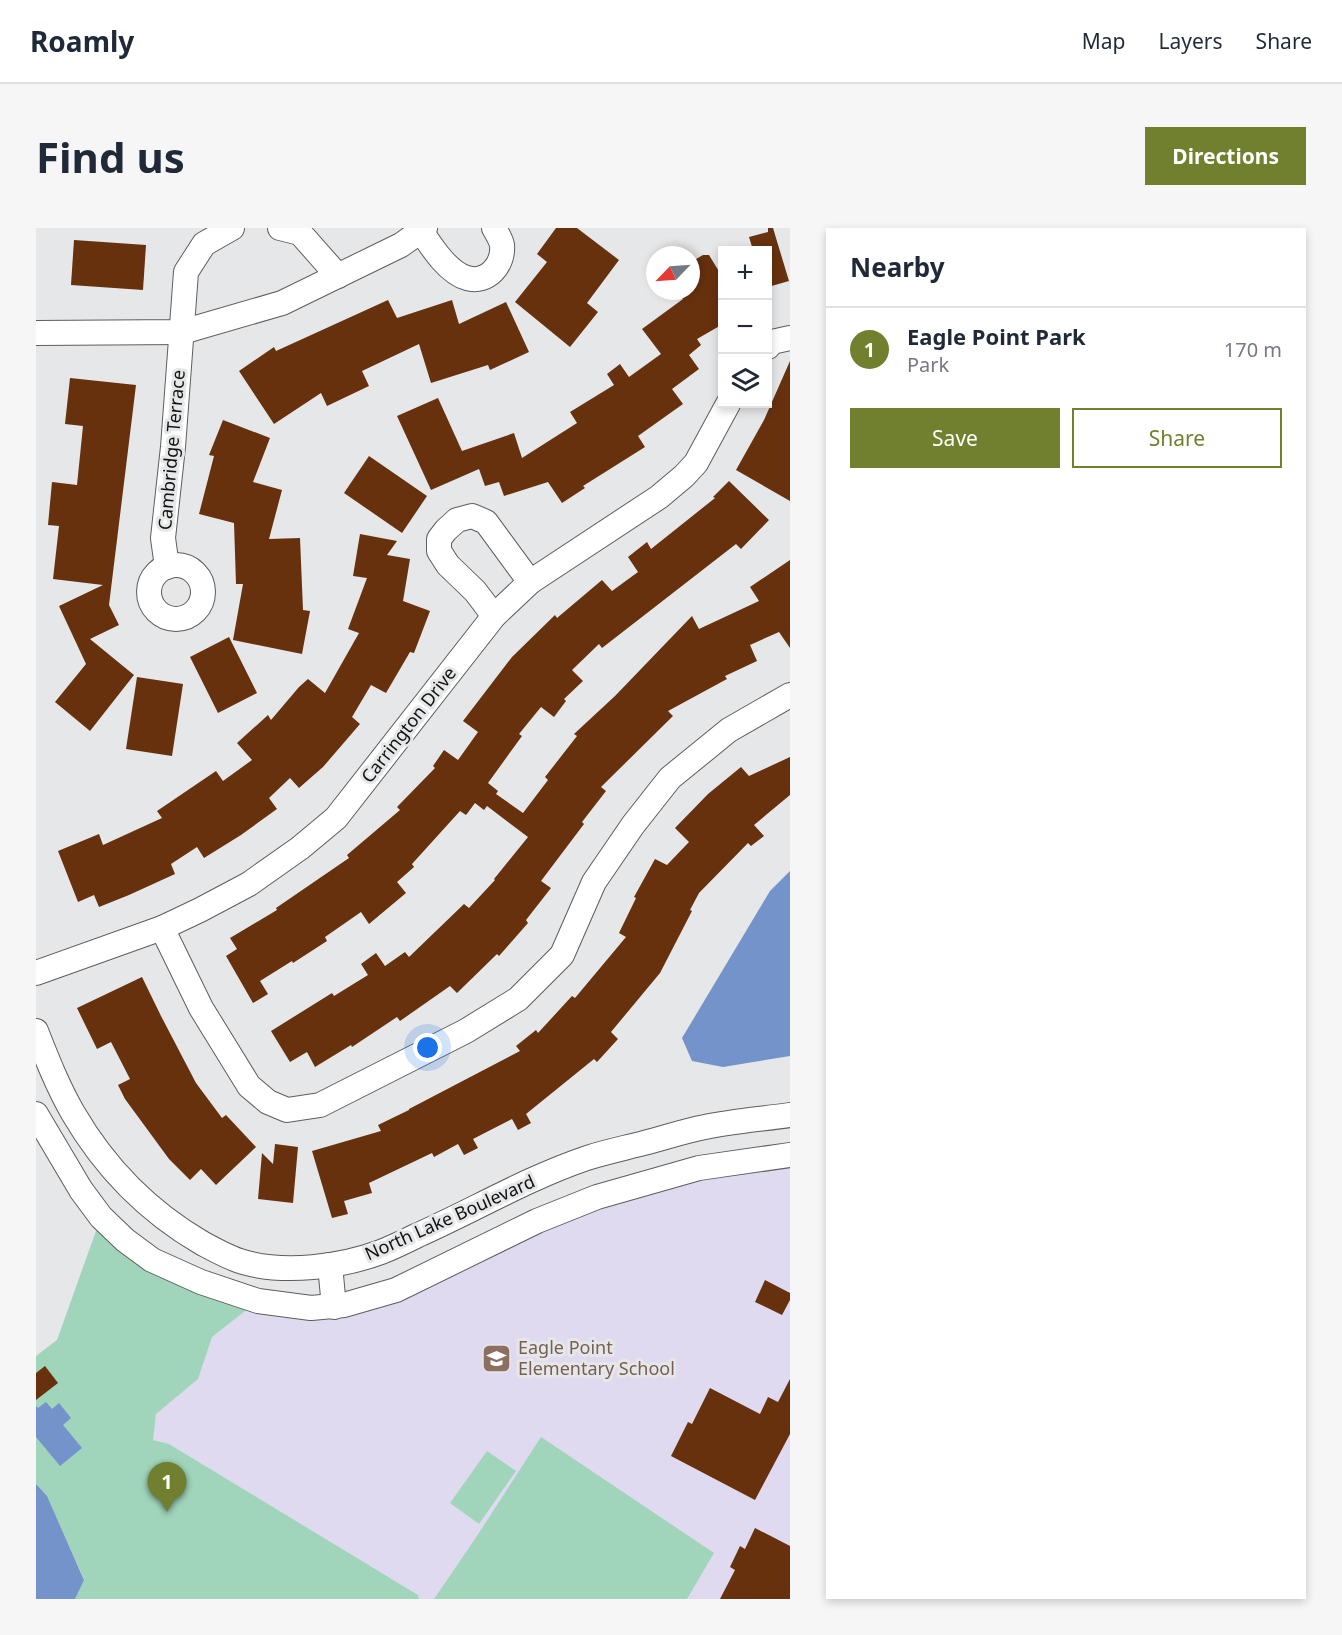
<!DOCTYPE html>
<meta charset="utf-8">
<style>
:root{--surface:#fff;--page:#f6f6f7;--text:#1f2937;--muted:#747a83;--line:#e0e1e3;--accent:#70802e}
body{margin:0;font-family:"Noto Sans",sans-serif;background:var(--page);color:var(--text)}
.controls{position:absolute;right:18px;top:18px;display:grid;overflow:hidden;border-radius:0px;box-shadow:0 3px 9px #0003}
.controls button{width:54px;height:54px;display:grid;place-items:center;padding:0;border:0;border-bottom:2px solid var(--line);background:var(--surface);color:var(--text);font:30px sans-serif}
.compass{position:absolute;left:610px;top:18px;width:54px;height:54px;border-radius:50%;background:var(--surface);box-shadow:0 3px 9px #0003;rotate:245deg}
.you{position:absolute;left:392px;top:820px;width:21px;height:21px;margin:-15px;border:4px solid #fff;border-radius:50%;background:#1a73e8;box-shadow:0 0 0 9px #1a73e833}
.badge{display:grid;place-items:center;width:39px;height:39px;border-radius:50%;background:var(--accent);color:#fff;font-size:20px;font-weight:700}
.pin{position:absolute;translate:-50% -50px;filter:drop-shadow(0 2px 3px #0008)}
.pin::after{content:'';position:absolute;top:32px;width:21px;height:18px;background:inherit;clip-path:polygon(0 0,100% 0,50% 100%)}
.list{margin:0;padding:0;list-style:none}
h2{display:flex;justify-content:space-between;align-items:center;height:78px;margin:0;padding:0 24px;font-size:26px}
h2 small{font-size:20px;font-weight:400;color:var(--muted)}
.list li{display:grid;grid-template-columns:39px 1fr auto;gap:18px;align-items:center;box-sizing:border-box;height:84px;padding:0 24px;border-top:2px solid var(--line)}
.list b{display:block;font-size:22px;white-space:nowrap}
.list p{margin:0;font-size:20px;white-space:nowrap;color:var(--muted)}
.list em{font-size:20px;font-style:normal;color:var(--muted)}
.actions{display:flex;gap:12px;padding:18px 24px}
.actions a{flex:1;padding:14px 0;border:2px solid var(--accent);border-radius:0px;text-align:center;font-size:21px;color:var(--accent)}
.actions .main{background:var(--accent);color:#fff}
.icon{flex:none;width:33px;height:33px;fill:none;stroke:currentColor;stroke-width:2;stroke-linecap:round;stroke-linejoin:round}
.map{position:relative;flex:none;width:754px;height:1371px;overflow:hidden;border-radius:0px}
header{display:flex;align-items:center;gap:36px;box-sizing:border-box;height:84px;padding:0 30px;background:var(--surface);border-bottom:2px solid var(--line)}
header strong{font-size:28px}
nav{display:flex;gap:33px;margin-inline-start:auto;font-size:21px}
.intro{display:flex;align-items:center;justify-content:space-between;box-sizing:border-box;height:144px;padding:0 36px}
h1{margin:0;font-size:42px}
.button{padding:15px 27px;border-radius:0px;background:var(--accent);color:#fff;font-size:21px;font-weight:700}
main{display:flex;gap:36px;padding:0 36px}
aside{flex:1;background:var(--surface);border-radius:0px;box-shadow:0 3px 9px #0003}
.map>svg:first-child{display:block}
.education{fill:#dfdaef}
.green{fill:#a0d4bb}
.water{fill:#7393ca}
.building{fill:#67310e}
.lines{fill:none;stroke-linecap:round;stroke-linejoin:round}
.minor-casing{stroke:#5d5d5e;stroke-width:26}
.minor{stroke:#fff;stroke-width:24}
.labels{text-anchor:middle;stroke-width:6;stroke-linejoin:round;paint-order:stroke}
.street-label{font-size:18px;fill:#121212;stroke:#e6e7e8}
.education-label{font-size:18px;fill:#785e54;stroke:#e6e7e8;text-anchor:start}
</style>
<header>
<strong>Roamly</strong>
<nav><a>Map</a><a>Layers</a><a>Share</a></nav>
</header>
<div class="intro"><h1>Find us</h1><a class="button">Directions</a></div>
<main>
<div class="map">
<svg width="754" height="1371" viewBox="0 0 754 1371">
<rect width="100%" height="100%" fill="#e6e7e8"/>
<polygon class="education" points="754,927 754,1371 383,1371 382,1367 133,1216 117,1212 120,1186 162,1151 176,1109 222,1073 298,1079 501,993"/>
<g class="green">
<polygon points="65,989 89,1012 222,1073 176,1109 162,1151 120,1186 117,1212 133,1216 382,1367 383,1371 39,1371 48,1351 11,1269 0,1256 0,1128 21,1112"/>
<polygon points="505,1209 678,1325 651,1371 398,1371 439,1311"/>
<polygon points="451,1223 480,1243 443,1296 414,1275"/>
</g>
<g class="water">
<polygon points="754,643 754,828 687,839 656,833 646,810 734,663"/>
<polygon points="10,1174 16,1181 23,1175 35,1190 27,1197 46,1220 24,1238 0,1209 0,1178 2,1180"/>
<polygon points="0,1256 11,1268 48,1352 39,1371 0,1371"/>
</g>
<g class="building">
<polygon points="520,0 541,0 583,32 551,75 562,84 534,119 479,74 511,34 501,26"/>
<polygon points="732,0 737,0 753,53 732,59 732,22 717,22 713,9 732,4"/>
<polygon points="38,12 110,17 107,62 35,57"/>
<polygon points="667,27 673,27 687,50 687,96 661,111 665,117 653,127 663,141 636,161 647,176 602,208 609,219 547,258 549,260 526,275 512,254 468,268 463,254 449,258 443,241 395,262 361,188 402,170 426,223 478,205 486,230 541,195 534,184 578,157 571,146 584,136 593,149 625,126 606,101 647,71 642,63 655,63 655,34"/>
<polygon points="352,72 361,90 416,72 423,96 470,74 493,124 454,142 452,137 395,155 383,116 326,143 333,158 291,178 285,165 238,196 203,143 238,119 240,123"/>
<polygon points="754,133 754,273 700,242 728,192"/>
<polygon points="34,150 100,157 73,377 83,397 54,411 98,447 54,503 19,474 50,436 23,378 67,357 17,351 23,298 12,297 16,254 41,257 47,198 29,196"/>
<polygon points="187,192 234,210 217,254 246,262 233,311 264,310 267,382 274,383 266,426 197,412 207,356 200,356 198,295 163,286 178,228 173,227"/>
<polygon points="333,228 391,268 366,305 308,265"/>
<polygon points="693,253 733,292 705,321 700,316 566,420 563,416 536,442 547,453 528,471 530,473 518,489 505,479 483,506 486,508 452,555 462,563 460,566 487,585 512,552 509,549 541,508 538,506 579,468 656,388 663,401 723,373 714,359 754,332 754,420 743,404 714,417 721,433 689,448 691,451 632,483 637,488 565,559 570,563 546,594 548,596 505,653 515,660 490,692 492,695 463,728 461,726 421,765 414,758 364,793 361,789 316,819 315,817 279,839 271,824 254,834 235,803 296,765 298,768 332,747 325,736 340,725 349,738 369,724 373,729 428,676 433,680 459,652 458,651 492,609 451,578 448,582 439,575 430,587 424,583 376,636 378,639 361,654 370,665 333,696 325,684 289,709 291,713 257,735 256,733 224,753 232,766 217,775 190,728 201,721 194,710 241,682 240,680 313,630 311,627 364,582 361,579 399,540 397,538 408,522 422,532 442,504 427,493 476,429 519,387 521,390 566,352 576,363 602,344 592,329 611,314 615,321 679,270 677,269"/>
<polygon points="324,306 361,313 351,327 374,331 367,373 394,383 378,425 374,424 350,465 335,457 316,489 324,496 287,539 263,560 254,550 233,570 241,581 205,607 168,630 161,619 135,636 139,646 93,667 63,679 58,667 42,674 22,623 63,606 67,617 126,590 121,583 180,543 187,553 216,532 201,515 232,487 235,492 263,459 272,451 289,465 323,405 312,401 331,350 317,348"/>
<polygon points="193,409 221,465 182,485 154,429"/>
<polygon points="101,449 147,456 136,528 90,521"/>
<polygon points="754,529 754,567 718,597 728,608 715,618 712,615 663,665 654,682 656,683 624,745 575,804 582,811 561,834 558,831 490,886 495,895 482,902 476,891 437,911 442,920 428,927 422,916 398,929 396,925 333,955 336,965 308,973 312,986 296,990 276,923 345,903 342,897 373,882 373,881 484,823 480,818 500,802 502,805 536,768 539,770 590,709 583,705 600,670 598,669 619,631 631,637 653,614 639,600 672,566 705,539 713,548"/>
<polygon points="106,749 125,788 160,855 186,890 190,887 220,919 180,957 165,941 154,952 133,931 89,871 82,857 94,851 75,814 61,821 41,780"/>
<polygon points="239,916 262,919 257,975 222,971 226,925 237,936"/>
<polygon points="729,1052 754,1065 754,1072 746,1087 719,1074"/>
<polygon points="9,1138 22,1155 0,1172 0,1145"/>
<polygon points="754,1151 754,1206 719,1272 635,1228 652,1194 656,1196 674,1160 724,1186 732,1169 742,1174"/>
<polygon points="719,1300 754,1318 754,1371 684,1371 699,1342 694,1339 704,1318 709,1321"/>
</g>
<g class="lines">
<defs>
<g id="minor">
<polyline points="244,0 264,5 302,48"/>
<path d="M385,3C395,18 412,45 431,50C451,56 468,37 466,17C465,12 461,5 458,0"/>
<polyline points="0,105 146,104 246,75 365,17 389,0"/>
<polyline points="732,119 736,114 754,110"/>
<circle cx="140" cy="364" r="27"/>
<polyline points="131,339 127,310 137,219 150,44 168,16 196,0"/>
<polyline points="458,388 439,363 412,337 403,323 403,311 410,302 421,292 436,288 450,294 494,354"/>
<polyline points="126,700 165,780 213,858 232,874 251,882 284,877 430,803 482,771 526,727 558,654 597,597 634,550 693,502 754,467"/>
<polyline points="0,745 126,700 164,682 213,656 264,620 300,590 458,388 494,354 623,269 648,248 660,235 692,176"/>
<path d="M0,803C11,831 22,859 37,885C69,940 111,983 166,1015C179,1022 193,1030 207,1034C249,1046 305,1039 345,1024C358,1019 370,1013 382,1007C438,982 492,950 551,930C569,924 589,920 608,915C628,910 648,903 669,899C697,893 726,891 754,887"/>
<polyline points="0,886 45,962 65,989 89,1012 116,1032 165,1054 222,1073 275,1080 308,1077 360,1062 501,993 561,969 663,940 754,927"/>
<polyline points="294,1037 298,1079"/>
</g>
</defs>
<use href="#minor" class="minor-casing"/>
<use href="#minor" class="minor"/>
</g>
<defs>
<symbol id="school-square" viewBox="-11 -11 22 22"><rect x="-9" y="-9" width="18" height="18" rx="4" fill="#8d6e63" stroke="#e6e7e8"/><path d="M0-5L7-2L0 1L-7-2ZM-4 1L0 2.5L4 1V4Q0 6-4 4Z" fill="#fff"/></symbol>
</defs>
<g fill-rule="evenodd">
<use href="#school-square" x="444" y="1114" width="33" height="33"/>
</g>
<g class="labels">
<g class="street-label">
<text transform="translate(136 222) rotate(-85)" y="6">Cambridge Terrace</text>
<text transform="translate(373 497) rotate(-52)" y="6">Carrington Drive</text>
<text transform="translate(414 990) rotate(-24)" y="6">North Lake Boulevard</text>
</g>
<g class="education-label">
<text x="482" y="1126">Eagle Point<tspan x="482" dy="21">Elementary School</tspan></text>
</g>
</g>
</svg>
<div class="controls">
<button>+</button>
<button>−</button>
<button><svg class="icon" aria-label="layers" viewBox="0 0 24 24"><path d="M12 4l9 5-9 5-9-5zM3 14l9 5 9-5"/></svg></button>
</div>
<svg class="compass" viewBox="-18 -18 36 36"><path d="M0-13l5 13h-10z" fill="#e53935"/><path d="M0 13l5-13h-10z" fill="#747a83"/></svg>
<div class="you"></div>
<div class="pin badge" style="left:131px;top:1284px">1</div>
</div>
<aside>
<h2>Nearby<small></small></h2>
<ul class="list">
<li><span class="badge">1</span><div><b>Eagle Point Park</b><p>Park</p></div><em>170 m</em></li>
</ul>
<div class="actions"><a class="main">Save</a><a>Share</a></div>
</aside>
</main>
